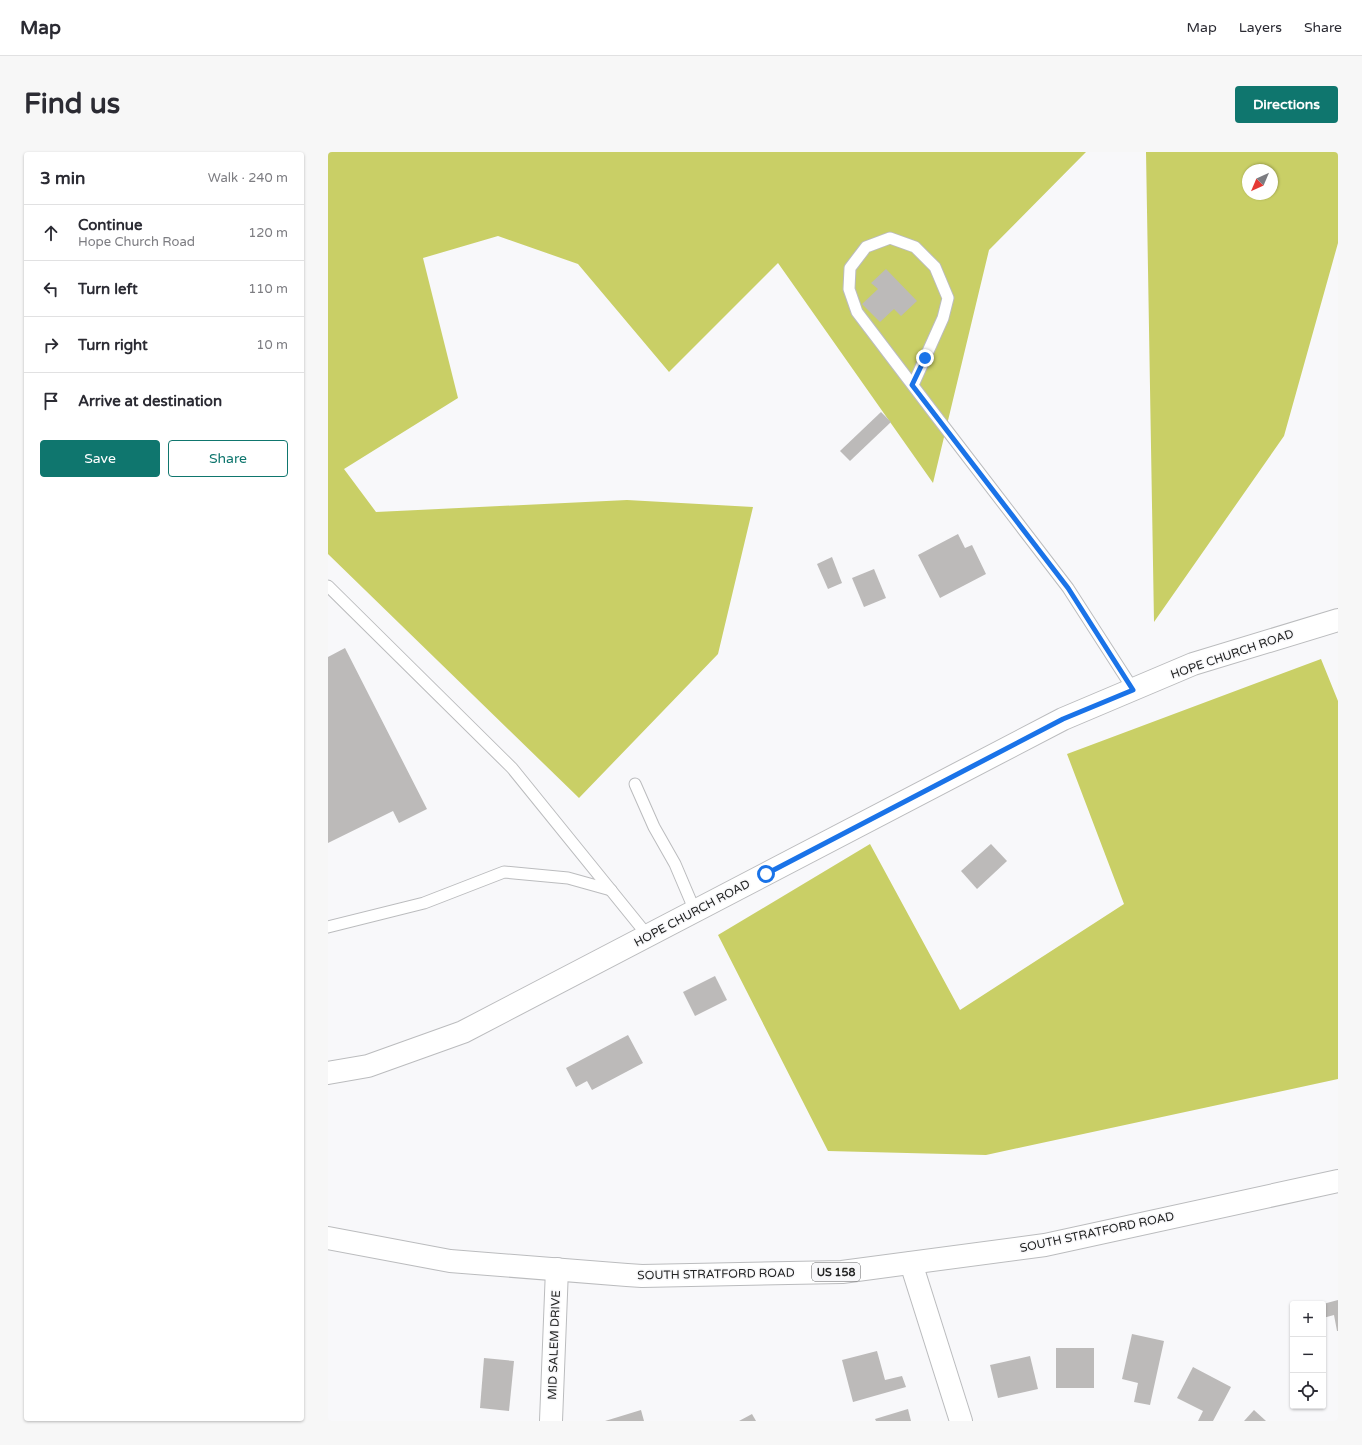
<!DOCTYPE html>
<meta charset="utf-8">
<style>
:root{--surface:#fff;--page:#f7f7f7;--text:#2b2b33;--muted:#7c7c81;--line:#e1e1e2;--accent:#0f766e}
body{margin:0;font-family:"Varela Round",sans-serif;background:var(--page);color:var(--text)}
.controls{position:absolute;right:12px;bottom:12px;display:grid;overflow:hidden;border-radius:4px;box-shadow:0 1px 3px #0004}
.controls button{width:36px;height:36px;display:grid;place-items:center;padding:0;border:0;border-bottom:1px solid var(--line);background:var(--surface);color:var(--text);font:20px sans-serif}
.compass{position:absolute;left:914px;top:12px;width:36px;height:36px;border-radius:50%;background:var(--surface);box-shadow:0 1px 3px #0004;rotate:224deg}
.stop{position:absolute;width:12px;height:12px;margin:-9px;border:3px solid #1a73e8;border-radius:50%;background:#fff}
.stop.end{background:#1a73e8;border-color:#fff;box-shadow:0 1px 4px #0008}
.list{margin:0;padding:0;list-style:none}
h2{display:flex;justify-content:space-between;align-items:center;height:52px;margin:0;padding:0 16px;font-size:17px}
h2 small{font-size:13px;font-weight:400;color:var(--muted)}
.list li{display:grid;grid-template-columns:26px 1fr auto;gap:12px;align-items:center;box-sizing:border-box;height:56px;padding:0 16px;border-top:1px solid var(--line)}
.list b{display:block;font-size:15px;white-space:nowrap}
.list p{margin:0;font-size:13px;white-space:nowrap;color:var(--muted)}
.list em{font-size:13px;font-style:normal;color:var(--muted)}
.actions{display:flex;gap:8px;padding:12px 16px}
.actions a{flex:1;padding:9px 0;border:1px solid var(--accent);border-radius:4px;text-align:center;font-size:14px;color:var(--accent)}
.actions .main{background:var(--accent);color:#fff}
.icon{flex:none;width:22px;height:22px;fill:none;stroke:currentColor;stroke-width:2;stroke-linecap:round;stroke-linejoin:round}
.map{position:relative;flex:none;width:1010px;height:1269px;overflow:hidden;border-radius:4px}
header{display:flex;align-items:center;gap:24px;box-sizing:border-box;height:56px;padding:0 20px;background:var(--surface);border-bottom:1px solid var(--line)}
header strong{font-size:19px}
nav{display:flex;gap:22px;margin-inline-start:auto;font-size:14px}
.intro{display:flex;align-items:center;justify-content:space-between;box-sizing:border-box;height:96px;padding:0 24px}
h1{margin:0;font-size:28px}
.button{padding:10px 18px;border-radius:4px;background:var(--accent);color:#fff;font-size:14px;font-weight:700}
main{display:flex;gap:24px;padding:0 24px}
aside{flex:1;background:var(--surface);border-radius:4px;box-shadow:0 1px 3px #0004}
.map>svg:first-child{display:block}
.forest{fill:#c9cf66;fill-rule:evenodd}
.building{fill:#bcbab9}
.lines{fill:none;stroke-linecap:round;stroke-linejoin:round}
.service-casing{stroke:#bbbcbe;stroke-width:13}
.minor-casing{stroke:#bbbcbe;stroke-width:24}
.primary-casing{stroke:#bbbcbe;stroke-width:24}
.service{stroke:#fff;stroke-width:11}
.minor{stroke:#fff;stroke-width:22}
.primary{stroke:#fff;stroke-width:22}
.route{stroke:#1a73e8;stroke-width:5}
.labels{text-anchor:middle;stroke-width:3;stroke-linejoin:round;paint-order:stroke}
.shield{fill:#f8f8fa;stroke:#626364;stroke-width:1}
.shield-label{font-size:11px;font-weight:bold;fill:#222323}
.street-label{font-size:12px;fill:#222323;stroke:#f8f8fa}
</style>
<header>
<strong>Map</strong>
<nav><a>Map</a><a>Layers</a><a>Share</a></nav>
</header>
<div class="intro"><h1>Find us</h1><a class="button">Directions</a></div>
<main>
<aside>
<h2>3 min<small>Walk · 240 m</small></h2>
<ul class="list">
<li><svg class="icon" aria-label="ahead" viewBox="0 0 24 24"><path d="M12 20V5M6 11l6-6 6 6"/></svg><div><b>Continue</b><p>Hope Church Road</p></div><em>120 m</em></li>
<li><svg class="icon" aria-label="left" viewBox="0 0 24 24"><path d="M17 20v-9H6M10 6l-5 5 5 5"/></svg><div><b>Turn left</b></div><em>110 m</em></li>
<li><svg class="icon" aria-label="right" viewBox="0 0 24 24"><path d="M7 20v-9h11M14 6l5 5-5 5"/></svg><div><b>Turn right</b></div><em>10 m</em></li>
<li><svg class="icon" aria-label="arrive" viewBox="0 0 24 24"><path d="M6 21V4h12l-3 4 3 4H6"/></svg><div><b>Arrive at destination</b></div></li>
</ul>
<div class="actions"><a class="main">Save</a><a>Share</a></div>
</aside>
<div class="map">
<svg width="1010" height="1269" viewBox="0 0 1010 1269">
<rect width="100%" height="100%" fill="#f8f8fa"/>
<g class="forest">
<polygon points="0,0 758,0 661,98 605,331 450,111 341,220 250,112 170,84 95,106 130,246 16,317 48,360 299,348 425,355 390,502 251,646 0,402"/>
<path d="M818,0H1010V91L956,284L826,470ZM920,18H944V42H920Z"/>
<polygon points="993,507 1010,549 1010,927 658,1003 500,999 390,783 542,692 632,858 796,752 739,602"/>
</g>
<g class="building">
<polygon points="558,117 589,149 573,164 566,157 552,170 534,152 550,137 543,131"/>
<polygon points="553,260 563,270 522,309 512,299"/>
<polygon points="630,382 637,396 644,393 658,422 612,446 590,403"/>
<polygon points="504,405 514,431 500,437 489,412"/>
<polygon points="546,417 558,446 536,455 524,426"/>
<polygon points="17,496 99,657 71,671 65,659 0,691 0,505"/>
<polygon points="663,692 679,709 649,737 633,719"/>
<polygon points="387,824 399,848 367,864 355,840"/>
<polygon points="300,883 315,911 264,938 259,929 248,935 238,916"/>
<polygon points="1010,1148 1010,1179 1009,1179 1006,1163 995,1166 995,1152"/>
<polygon points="804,1182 836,1189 822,1253 806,1250 810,1231 794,1227"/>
<rect x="728" y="1196" width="38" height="40"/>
<polygon points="549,1199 557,1228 574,1224 578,1235 525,1250 514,1208"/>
<polygon points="702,1204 710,1237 670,1246 662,1213"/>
<polygon points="156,1206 186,1209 181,1259 152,1256"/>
<polygon points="865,1215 903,1235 885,1269 870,1269 875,1259 849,1246"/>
<polygon points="580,1257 583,1269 548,1269 547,1267"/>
<polygon points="313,1258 316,1269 277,1269"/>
<polygon points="926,1258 938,1269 916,1269"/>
<polygon points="424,1262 428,1269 411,1269"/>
</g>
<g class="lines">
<defs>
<g id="service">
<polyline points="585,233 615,166 620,146 607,115 587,95 562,86 538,95 522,116 521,137 529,160 605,260 740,436 805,537"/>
<polyline points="0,434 184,616 320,784"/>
<polyline points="307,632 326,675 347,712 367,759"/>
<polyline points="0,775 96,751 176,720 240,726 283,738"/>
</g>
<g id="minor">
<polyline points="0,921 40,914 135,880 735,567 865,512 1010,468"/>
<polyline points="583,1111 633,1269"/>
<polyline points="223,1269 229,1117"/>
</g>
<polyline id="primary" points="0,1086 122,1109 299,1123 314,1124 514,1120 717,1093 1010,1029"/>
</defs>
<use href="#service" class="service-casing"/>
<use href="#minor" class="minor-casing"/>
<use href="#primary" class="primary-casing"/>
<use href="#service" class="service"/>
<use href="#minor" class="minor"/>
<use href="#primary" class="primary"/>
</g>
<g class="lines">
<polyline class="route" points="438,722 735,567 805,538 740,436 584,233 597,206"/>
</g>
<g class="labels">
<rect class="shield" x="484" y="1111" width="48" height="18" rx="3"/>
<g class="shield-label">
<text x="508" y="1124">US 158</text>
</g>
<g class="street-label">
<text transform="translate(904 502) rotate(-19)" y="4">HOPE CHURCH ROAD</text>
<text transform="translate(364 761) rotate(-28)" y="4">HOPE CHURCH ROAD</text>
<text transform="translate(769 1080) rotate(-12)" y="4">SOUTH STRATFORD ROAD</text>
<text transform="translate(388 1122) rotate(-1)" y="4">SOUTH STRATFORD ROAD</text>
<text transform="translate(226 1193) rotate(-88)" y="4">MID SALEM DRIVE</text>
</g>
</g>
</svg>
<div class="controls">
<button>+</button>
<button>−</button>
<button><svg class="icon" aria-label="locate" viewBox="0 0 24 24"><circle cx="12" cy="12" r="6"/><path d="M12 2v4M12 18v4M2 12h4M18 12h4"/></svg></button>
</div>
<svg class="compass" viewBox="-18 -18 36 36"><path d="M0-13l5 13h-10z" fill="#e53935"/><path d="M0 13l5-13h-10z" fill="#7c7c81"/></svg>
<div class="stop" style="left:438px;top:722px"></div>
<div class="stop end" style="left:597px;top:206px"></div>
</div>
</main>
